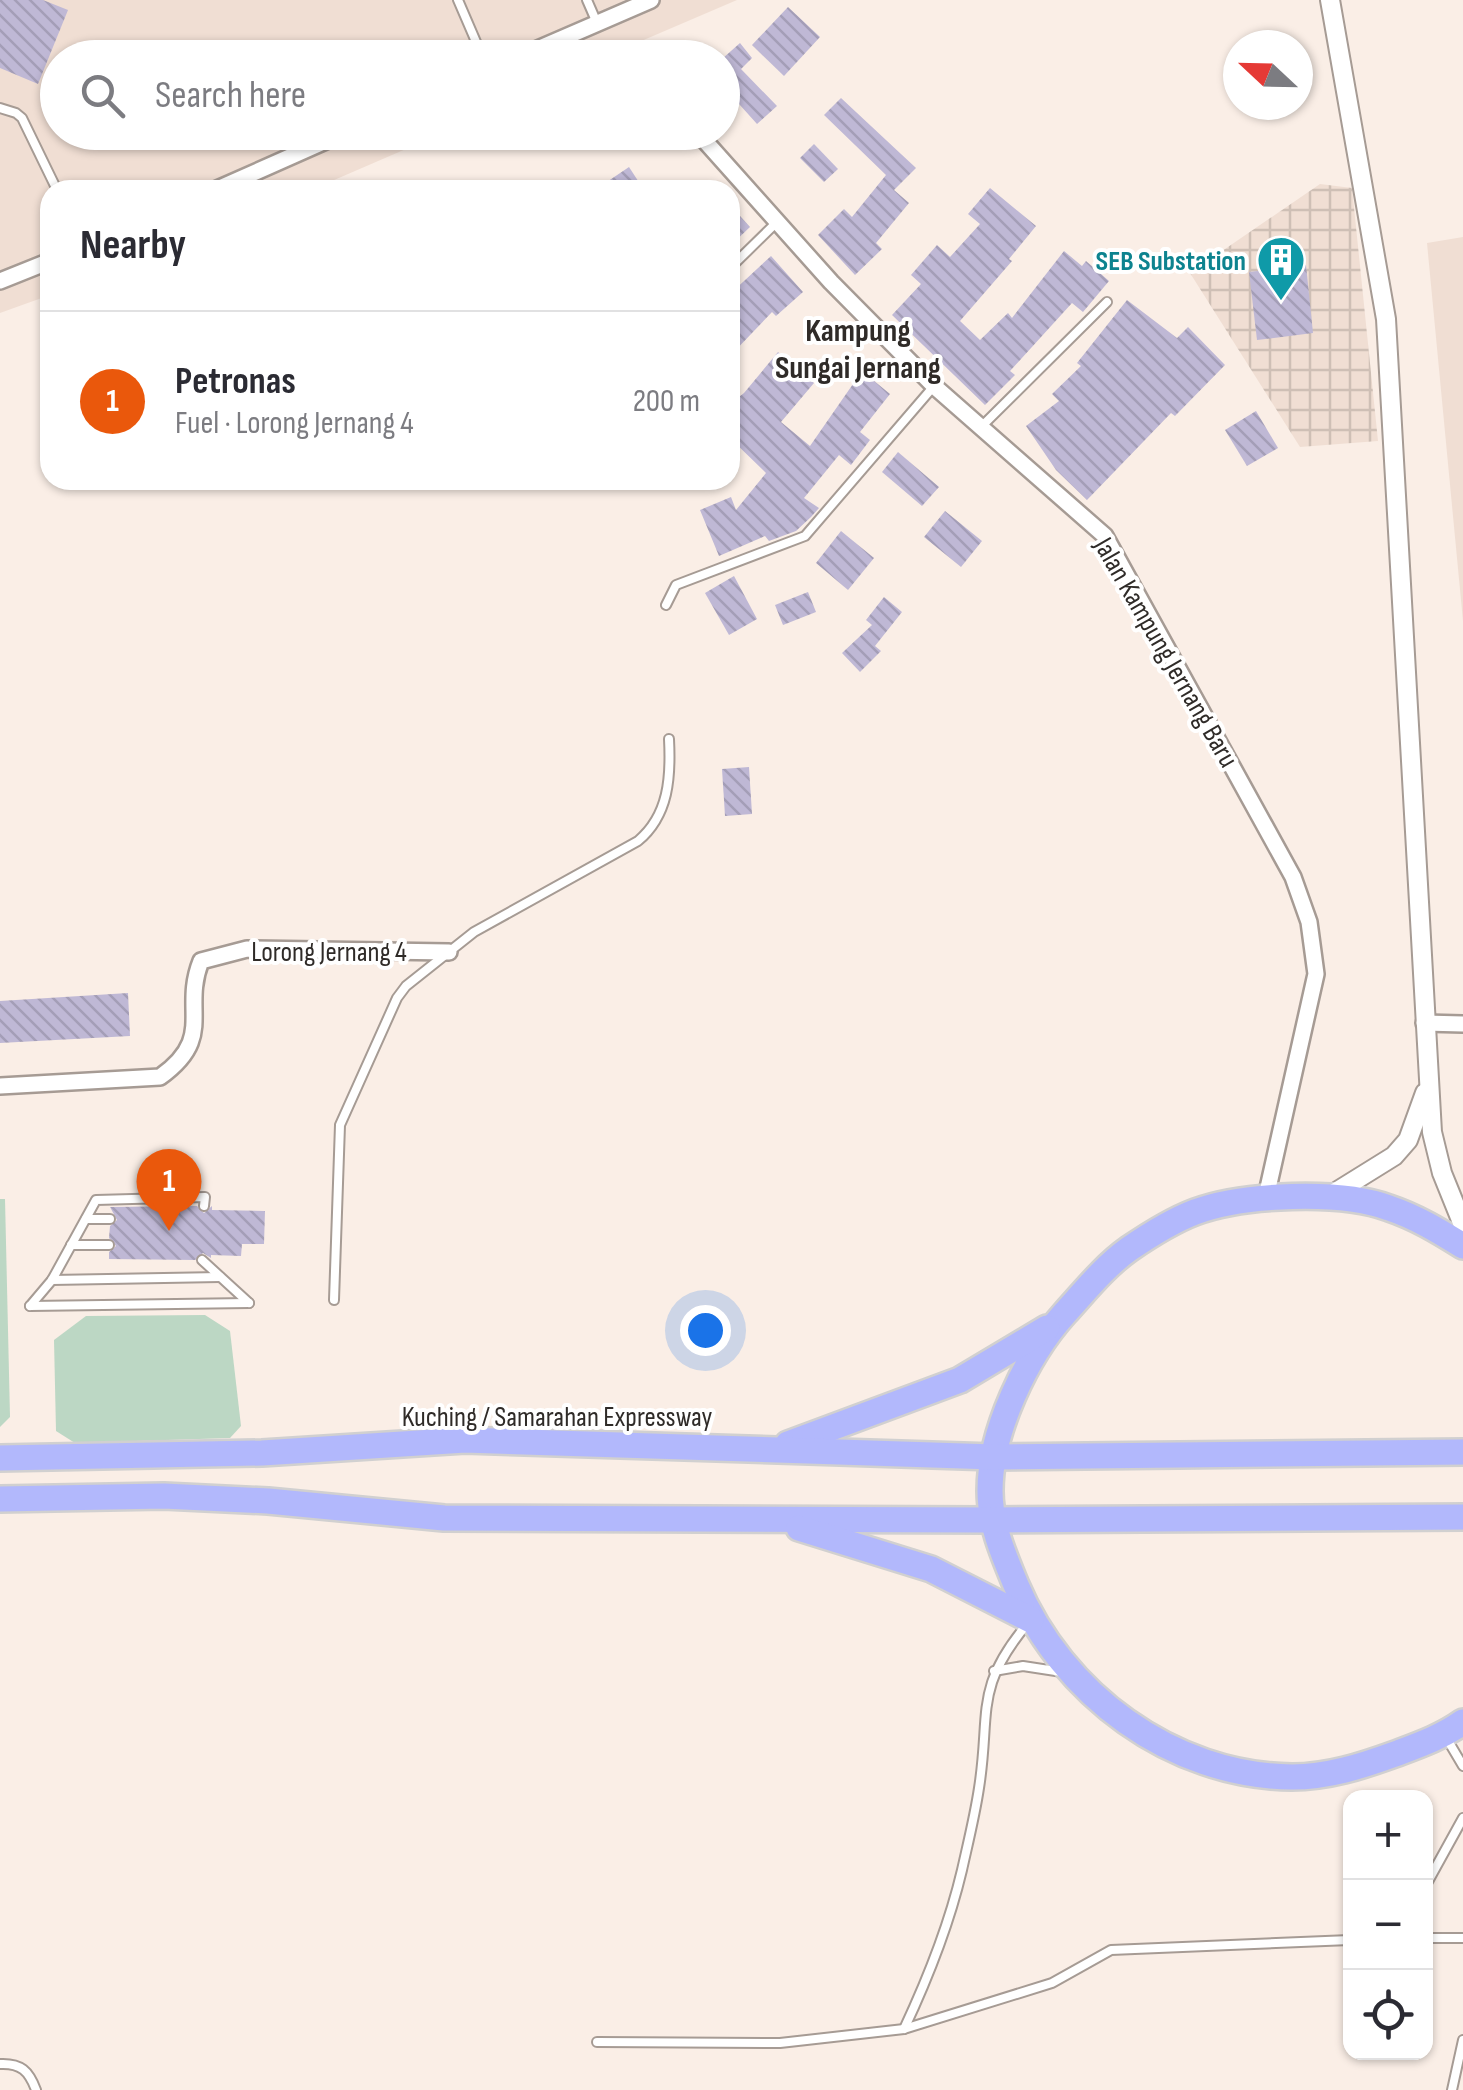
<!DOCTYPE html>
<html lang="en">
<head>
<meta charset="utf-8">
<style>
  :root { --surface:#fff; --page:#f2f2f3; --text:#2b2b33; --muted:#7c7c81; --line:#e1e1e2; --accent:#ea580c }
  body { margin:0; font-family:"Sofia Sans Condensed",sans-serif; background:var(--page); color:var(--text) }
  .controls { position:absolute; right:30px; bottom:30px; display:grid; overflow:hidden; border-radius:20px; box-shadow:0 2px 8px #0004 }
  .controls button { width:90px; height:90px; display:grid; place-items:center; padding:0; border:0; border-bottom:2px solid var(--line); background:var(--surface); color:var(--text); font:50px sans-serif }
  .compass { position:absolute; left:1223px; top:30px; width:90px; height:90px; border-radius:50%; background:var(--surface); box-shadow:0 2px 8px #0004; rotate:292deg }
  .you { position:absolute; left:705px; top:1330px; width:35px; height:35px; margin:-25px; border:8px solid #fff; border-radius:50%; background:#1a73e8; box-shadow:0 0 0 15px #1a73e833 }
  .badge { display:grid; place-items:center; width:65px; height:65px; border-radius:50%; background:var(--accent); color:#fff; font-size:32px; font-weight:700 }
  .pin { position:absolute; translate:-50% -82px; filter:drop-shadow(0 2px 5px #0008) }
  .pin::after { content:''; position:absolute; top:52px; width:35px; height:30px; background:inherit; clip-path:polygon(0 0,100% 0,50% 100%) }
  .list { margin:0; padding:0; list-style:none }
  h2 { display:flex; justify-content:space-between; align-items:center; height:130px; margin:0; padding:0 40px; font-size:42px }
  h2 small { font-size:32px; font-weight:400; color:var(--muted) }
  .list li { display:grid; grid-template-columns:65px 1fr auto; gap:30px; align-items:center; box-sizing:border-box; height:180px; padding:0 40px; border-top:2px solid var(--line) }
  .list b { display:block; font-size:38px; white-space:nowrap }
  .list p { margin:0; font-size:32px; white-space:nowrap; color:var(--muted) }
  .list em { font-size:32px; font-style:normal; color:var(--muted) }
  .icon { flex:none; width:55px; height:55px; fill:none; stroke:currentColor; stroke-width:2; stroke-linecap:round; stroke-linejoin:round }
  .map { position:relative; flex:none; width:1463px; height:2090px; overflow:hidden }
  .search { position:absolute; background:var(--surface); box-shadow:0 2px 8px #0004; left:40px; top:40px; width:700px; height:110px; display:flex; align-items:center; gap:25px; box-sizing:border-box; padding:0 35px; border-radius:55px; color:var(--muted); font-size:38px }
  .panel { position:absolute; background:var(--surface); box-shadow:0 2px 8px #0004; left:40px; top:180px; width:700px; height:310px; border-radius:30px }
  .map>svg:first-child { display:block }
</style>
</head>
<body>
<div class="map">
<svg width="1463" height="2090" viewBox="0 0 1463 2090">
  <defs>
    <pattern id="industrial-grid" width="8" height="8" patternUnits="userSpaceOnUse" patternTransform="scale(2.5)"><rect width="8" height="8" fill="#f0ded3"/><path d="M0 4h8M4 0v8" fill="none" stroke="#cebfb5"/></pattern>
    <pattern id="building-back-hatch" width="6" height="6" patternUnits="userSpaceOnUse" patternTransform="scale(2.5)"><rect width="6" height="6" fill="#bfb8d5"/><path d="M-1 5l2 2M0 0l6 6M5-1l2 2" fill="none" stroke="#a49eb7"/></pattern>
  </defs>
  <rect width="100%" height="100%" fill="#faeee6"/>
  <g fill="#f0ded3">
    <path d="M0,0H737L604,57L58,58V132L443,133L311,190H50V295L0,313Z"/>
    <path d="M1463,237V621L1427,243Z"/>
  </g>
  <path fill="url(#industrial-grid)" d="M1320,184L1352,188L1378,441L1300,447L1190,273Z"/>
  <g fill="#bcd7c4">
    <path d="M0,1199H5L10,1417L0,1427Z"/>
    <path d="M205,1315L230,1331L241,1426L230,1438L75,1443L56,1431L54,1340L86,1316Z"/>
  </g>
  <g fill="url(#building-back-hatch)">
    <path d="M0,0H43L68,10L38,84L0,68Z"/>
    <path d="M788,7L820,37L784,76L752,45Z"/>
    <path d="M740,43L752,58L741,69L777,106L757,124L722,85V59Z"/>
    <path d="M841,98L916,168L894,190L909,203L876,243L882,249L855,275L818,235L844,209L852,217L886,175L824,115Z"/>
    <path d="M814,144L838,169L824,182L800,158Z"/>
    <path d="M629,167L644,190H595Z"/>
    <path d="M990,188L1036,226L1009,259L1012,261L960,321L980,340L1008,313L1012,318L1064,251L1082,266L1086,261L1109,281L1083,312L1072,303L1010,371L1015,375L985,405L892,315L921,284L911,275L937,245L950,257L980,224L968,214Z"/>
    <path d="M730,205L750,227L730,246Z"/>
    <path d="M771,256L803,292L776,316L772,312L730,356V294Z"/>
    <path d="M1306,265L1313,333L1257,340L1249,272Z"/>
    <path d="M1127,300L1177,338L1188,327L1225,365L1175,416L1171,413L1087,500L1056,470L1026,426L1059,401L1052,394L1081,366L1077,363Z"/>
    <path d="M778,352L814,383L781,422L810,446L862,371L890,394L860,432L870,440L851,465L839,455L804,498L819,508L811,517L796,531L769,541L765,536L719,556L700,510L731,497L736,510L766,473L730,438V404L744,393Z"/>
    <path d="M1256,411L1278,448L1247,466L1225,430Z"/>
    <path d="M898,452L939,487L922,506L882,472Z"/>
    <path d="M945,511L982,541L961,567L924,537Z"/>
    <path d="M841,531L874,558L848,590L816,563Z"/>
    <path d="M734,576L757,619L729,635L705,593Z"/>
    <path d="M808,592L816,612L783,625L775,605Z"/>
    <path d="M884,597L902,612L875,646L881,651L860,672L842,653L872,625L866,620Z"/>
    <path d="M749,767L752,814L725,816L722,769Z"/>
    <path d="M128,993L130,1036L0,1043V1001Z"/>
    <path d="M197,1206L204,1213L212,1206V1210L265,1211L264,1244H242L241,1256L211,1255V1258L203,1253L195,1260L109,1259V1252L116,1246L109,1238L110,1226L117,1220L110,1207Z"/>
  </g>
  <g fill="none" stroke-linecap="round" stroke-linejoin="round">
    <g stroke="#a69b94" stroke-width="12">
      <g id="service">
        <path d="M458,0L483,58"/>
        <path d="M587,0L597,23"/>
        <path d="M0,108L16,113L22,118L57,190"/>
        <path d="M730,268L777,222"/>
        <path d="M981,427L1107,302"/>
        <path d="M666,605L676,585L805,536L934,386"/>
        <path d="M86,1219H110"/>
        <path d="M71,1245H109"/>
        <path d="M202,1260L249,1303"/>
        <path d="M52,1280L220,1277"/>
        <path d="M334,1300L340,1125L397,998L406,986L474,932L638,841C669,815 671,777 669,739"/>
        <path d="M30,1306L52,1280L96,1200L205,1197L204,1206"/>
        <path d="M30,1306L249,1303"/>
        <path d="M994,1671L1023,1666L1062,1672"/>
        <path d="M1447,1739L1463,1766"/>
        <path d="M1426,1885L1463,1818"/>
        <path d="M1426,1938H1463"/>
        <path d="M904,2029C928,1978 949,1925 962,1870C968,1843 975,1815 979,1788C991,1713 973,1688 1028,1623"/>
        <path d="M597,2042L780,2043L904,2029L1052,1983L1111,1950L1350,1940"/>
        <path d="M0,2064C21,2063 29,2071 36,2090"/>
        <path d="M1452,2090L1463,2040"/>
      </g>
    </g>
    <g stroke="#a69b94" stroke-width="20">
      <g id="minor">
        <path d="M517,58L651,0"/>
        <path d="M697,132L831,282L934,386L1105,536L1293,877L1309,922L1316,974L1266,1197"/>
        <path d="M215,190L346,132"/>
        <path d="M0,281L50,261"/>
        <path d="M1424,1023L1463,1024"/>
        <path d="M0,1086L160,1077C216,1037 181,1011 201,961L247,949L449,952"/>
      </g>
    </g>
    <g stroke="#a69b94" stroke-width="22">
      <g id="tertiary">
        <path d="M1330,0L1386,319L1432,1132L1442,1173L1463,1225"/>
        <path d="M1328,1197L1394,1156L1408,1140L1425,1093"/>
      </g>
    </g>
    <g stroke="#d1d0d0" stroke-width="30">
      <g id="trunk">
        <path d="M1463,1246C1439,1231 1416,1217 1389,1208C1341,1190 1243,1194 1195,1212C1174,1220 1148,1236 1129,1249C1105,1266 1085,1291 1065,1313C1026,1356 990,1432 990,1491C990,1524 1004,1556 1016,1585C1062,1694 1172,1776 1292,1777C1328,1777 1362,1766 1395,1754C1419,1745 1442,1737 1463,1722"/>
        <path d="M788,1444L960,1380L1047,1328"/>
        <path d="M0,1458L262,1453L465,1440L994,1457L1463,1452"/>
        <path d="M0,1499L164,1496L268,1501L444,1518L993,1520L1463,1517"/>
        <path d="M799,1528L931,1569L1031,1620"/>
      </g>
    </g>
    <use href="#service" stroke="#fff" stroke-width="8"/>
    <use href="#minor" stroke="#fff" stroke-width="15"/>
    <use href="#tertiary" stroke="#fff" stroke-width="18"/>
    <use href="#trunk" stroke="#b2b8fc" stroke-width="25"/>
  </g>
  <defs>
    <g id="building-pin" transform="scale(2.5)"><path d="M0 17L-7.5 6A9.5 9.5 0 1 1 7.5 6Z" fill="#0f9aa8" stroke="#fff"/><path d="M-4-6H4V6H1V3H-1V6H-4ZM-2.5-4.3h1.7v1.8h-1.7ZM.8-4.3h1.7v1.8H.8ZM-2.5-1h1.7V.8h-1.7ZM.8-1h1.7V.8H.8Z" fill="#fff"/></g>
  </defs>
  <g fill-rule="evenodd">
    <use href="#building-pin" x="1281" y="260"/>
  </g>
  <g text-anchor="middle" stroke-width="8" stroke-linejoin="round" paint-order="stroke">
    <g font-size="28" font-weight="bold" fill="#0d838f" stroke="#fff" text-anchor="end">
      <text x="1246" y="270">SEB Substation</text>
    </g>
    <g font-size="28" fill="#2f2b28" stroke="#fff">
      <text transform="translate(1167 652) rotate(60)" y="10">Jalan Kampung Jernang Baru</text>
      <text x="329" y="961">Lorong Jernang 4</text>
      <text x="557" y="1426">Kuching / Samarahan Expressway</text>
    </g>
    <g font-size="32" font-weight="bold" fill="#2f2b28" stroke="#fff">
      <text x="858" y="341">Kampung<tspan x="858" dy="37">Sungai Jernang</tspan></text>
    </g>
  </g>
</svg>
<div class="controls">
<button>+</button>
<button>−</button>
<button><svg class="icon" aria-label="locate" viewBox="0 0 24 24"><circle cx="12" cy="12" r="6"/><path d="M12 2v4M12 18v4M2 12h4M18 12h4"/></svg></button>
</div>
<svg class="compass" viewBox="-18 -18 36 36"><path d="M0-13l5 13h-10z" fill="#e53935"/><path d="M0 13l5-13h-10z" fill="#7c7c81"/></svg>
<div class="you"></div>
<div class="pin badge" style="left:169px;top:1231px">1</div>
<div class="search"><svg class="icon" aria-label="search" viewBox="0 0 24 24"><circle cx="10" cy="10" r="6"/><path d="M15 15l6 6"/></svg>Search here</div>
<section class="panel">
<h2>Nearby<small></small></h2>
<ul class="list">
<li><span class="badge">1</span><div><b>Petronas</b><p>Fuel · Lorong Jernang 4</p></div><em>200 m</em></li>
</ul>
</section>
</div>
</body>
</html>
